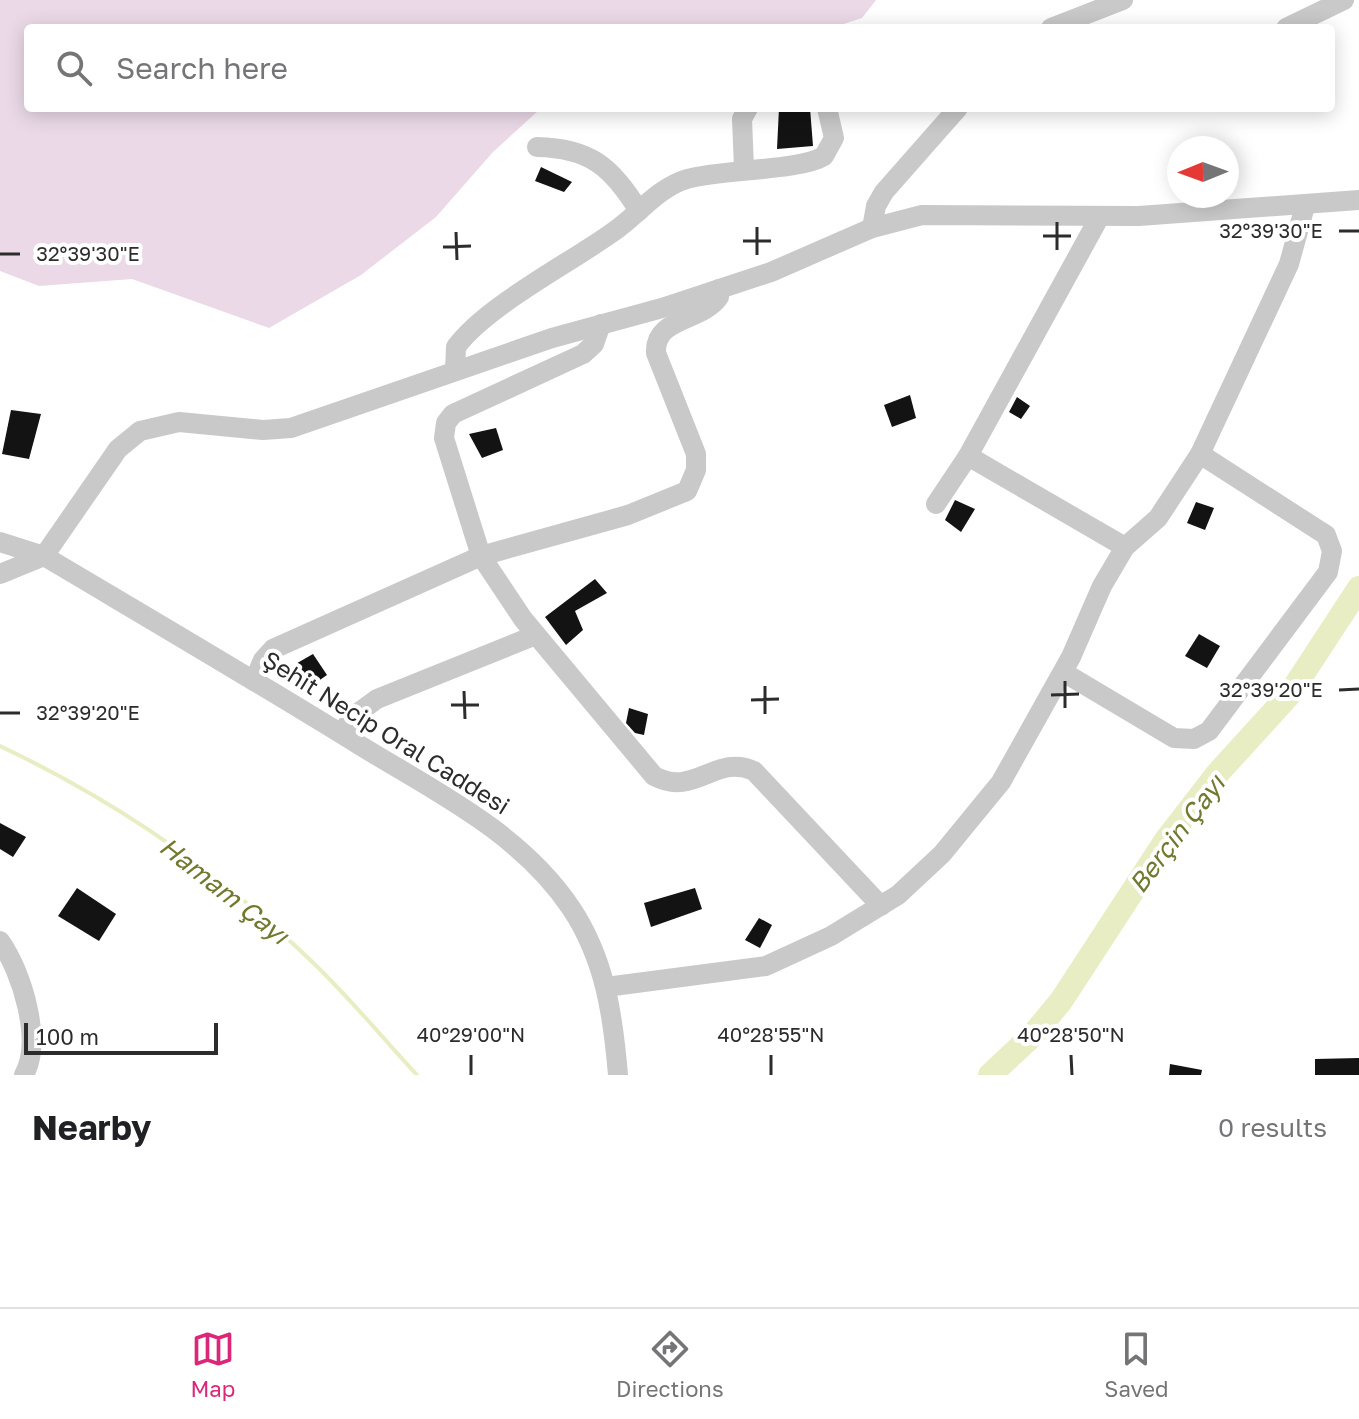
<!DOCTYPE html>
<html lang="en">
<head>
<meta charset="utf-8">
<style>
  :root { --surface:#fff; --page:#f2f2f2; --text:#202124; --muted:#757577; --line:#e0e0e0; --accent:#db2777 }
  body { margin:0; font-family:"Golos Text",sans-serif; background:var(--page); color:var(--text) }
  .compass { position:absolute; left:1167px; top:136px; width:72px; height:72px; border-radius:50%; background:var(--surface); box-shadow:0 4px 20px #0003; rotate:269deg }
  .scale { position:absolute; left:24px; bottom:20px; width:194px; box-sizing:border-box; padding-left:8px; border:4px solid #2c2c2c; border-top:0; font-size:22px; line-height:28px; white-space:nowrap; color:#2c2c2c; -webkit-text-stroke:6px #fff; paint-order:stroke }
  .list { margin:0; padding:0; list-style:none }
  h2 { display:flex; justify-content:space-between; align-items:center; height:104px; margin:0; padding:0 32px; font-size:34px }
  h2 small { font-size:26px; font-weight:400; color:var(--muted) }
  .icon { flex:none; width:44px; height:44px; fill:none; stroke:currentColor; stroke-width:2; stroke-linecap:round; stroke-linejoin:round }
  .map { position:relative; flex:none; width:1359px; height:1075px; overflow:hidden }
  .search { position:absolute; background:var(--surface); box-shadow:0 4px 20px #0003; left:24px; right:24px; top:24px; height:88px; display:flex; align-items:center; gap:20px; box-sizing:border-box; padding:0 28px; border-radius:8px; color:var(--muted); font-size:30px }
  .sheet { height:232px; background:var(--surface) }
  nav { display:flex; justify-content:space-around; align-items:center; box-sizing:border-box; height:112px; border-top:2px solid var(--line); background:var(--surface); font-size:22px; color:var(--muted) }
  nav a { display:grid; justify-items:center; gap:4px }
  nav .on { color:var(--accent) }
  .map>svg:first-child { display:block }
</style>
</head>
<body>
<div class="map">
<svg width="1359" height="1075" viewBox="0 0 1359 1075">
  <rect width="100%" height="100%" fill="#fff"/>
  <path fill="#ebd9e8" d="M0,0H876L862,18L831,28H28V108H549L538,111L493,152L436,217L361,275L269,328L132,279L39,286L0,271Z"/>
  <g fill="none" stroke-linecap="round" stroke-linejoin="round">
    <path stroke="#e9edc3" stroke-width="4" d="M0,746C112,799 215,869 305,955C345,992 380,1035 417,1075"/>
    <path stroke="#e9edc3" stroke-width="24" d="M990,1075L1032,1036L1061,1001L1166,840L1217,774L1289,695L1359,588"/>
  </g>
  <g fill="#131313">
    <path d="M779,108H810L813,146L777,149Z"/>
    <path d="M541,167L572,182L564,192L535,181Z"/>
    <path d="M910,395L916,418L892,427L884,405Z"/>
    <path d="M1017,397L1030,406L1021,419L1009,412Z"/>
    <path d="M11,410L41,414L29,459L2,454Z"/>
    <path d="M496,428L503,450L482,458L469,434Z"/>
    <path d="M955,500L975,509L961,532L945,520Z"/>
    <path d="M1196,502L1214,508L1205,530L1187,523Z"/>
    <path d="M595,579L607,593L575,611L583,630L566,645L545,617Z"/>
    <path d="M1199,634L1220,646L1207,668L1185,656Z"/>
    <path d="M313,654L327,675L307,689L292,666Z"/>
    <path d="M629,708L648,714L644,735L635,733L626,723Z"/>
    <path d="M0,823L26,837L13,857L0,849Z"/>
    <path d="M77,888L116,914L99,941L58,916Z"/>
    <path d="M695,888L702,909L651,927L644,903Z"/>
    <path d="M759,918L772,925L760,948L745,940Z"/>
    <path d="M1359,1058V1075H1315V1059Z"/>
    <path d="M1170,1064L1202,1070L1201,1075H1169Z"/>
  </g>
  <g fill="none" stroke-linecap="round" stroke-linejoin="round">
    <g stroke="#c9c9c9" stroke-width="20">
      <path d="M1051,28L1123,0"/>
      <path d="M1286,28L1344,0"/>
      <path d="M537,147C590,148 612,167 639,211"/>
      <path d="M744,168L742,119L748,108"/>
      <path d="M872,228L876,206L884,192L958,108"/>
      <path d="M601,324L594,344L583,354L453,414L446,423L444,438L481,556L523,619L654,776C695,798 716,753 754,771L881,906"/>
      <path d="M455,371L456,347C486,306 570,263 613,232C638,215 657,188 687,179C722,169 800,171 824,156L834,138L827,108"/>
      <path d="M968,456L1125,547"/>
      <path d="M936,504L968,456L1100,216"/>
      <path d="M0,542L44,556C150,619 256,681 361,746C436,792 521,833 571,908C605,959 613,1015 618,1075"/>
      <path d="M0,574L44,556L118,449L140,431L179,422L263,430L291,428L552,338L662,308L771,272L872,228L922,215L1139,216L1359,200"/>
      <path d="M1063,672L1174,738L1194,739L1209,731L1328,572L1332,551L1326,535L1200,454"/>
      <path d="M254,681L263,660L273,649L481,556L628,515L687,491L696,470V454L656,353C654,317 702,322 719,297V289"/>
      <path d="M341,733L355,715L377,699L536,635"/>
      <path d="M0,941C22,972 43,1041 24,1075"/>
      <path d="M606,987L766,966L831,936L898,895L942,854L1001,782L1071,657L1102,586L1125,547L1158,518L1200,454L1289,264L1305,206"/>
    </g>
  </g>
  <path fill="none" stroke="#2c2c2c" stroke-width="3" d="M1057,222V250M757,227V255M1339,231H1359M456,232L457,260M1043,236H1071M743,241H771M443,247L471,246M0,254H20M1065,681V708M765,686V714M1339,690L1359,689M464,691L465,719M1051,695L1079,694M751,700L779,699M451,705H479M0,713H20M471,1055V1075M771,1055V1075M1071,1055L1072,1075"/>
  <g text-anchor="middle" stroke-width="8" stroke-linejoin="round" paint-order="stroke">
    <g font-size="24" fill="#2c2c2c" stroke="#fff">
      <text transform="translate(386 733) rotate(32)" y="8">Şehit Necip Oral Caddesi</text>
    </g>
    <g font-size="26" font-style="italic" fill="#72792f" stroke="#fff">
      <text transform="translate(1177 834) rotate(-53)" y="9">Berçin Çayı</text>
      <text transform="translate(224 891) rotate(38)" y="9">Hamam Çayı</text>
    </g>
  </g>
  <g font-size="20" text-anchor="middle" fill="#2c2c2c" stroke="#fff" stroke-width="8" stroke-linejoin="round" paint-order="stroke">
    <text x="1271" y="238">32°39'30"E</text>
    <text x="88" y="261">32°39'30"E</text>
    <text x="1271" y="697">32°39'20"E</text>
    <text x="88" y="720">32°39'20"E</text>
    <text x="471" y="1042">40°29'00"N</text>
    <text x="771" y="1042">40°28'55"N</text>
    <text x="1071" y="1042">40°28'50"N</text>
  </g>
</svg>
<svg class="compass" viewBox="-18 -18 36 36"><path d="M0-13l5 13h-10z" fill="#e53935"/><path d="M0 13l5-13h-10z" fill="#757577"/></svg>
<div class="scale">100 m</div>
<div class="search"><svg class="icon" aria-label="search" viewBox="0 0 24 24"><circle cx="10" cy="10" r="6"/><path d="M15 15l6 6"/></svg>Search here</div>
</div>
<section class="sheet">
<h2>Nearby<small>0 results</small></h2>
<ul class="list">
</ul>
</section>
<nav>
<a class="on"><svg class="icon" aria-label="map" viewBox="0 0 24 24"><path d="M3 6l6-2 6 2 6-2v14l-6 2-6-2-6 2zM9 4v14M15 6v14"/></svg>Map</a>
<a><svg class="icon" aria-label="directions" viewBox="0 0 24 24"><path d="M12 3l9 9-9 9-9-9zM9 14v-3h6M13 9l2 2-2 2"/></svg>Directions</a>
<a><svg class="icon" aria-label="saved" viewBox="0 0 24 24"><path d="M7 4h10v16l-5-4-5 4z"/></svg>Saved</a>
</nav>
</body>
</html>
